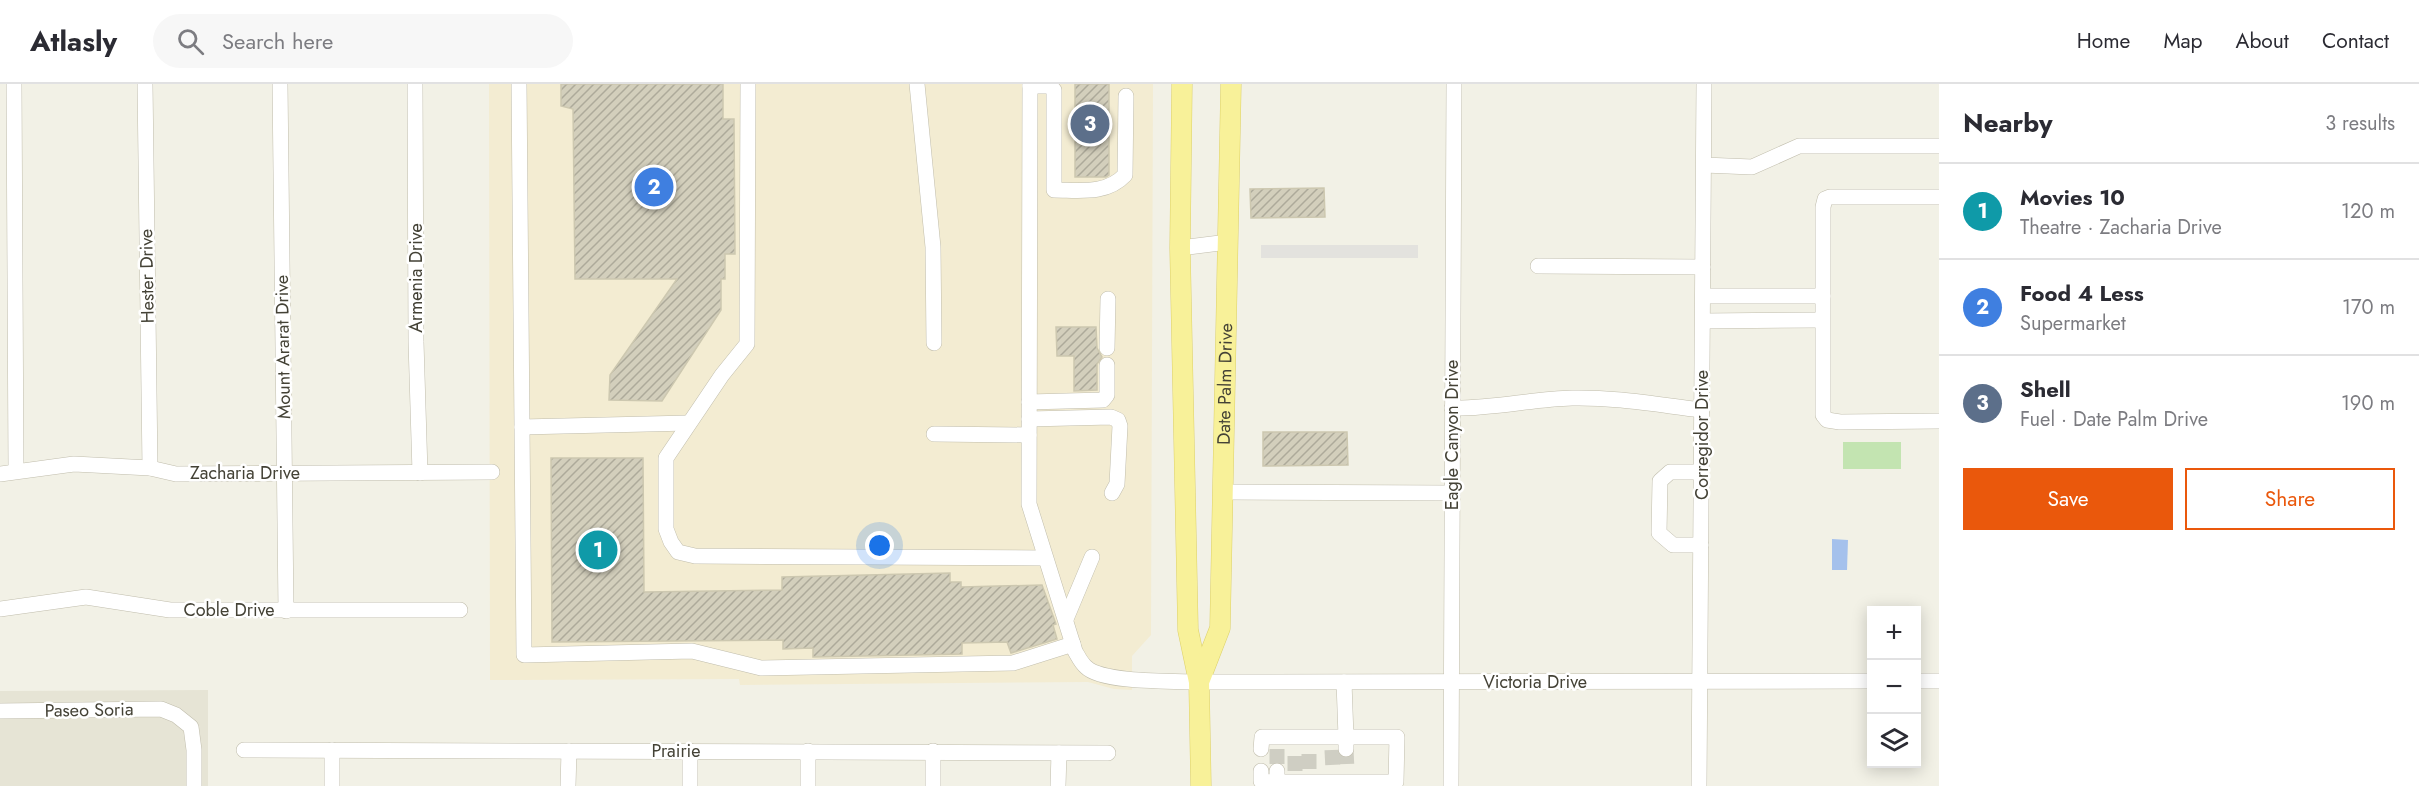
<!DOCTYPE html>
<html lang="en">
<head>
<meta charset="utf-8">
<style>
  :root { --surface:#fff; --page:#f7f7f7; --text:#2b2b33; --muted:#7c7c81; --line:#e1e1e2; --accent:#ea580c }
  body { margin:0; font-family:Jost,sans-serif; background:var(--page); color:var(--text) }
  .controls { position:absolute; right:18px; bottom:18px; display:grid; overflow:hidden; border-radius:0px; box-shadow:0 3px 15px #0003 }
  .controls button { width:54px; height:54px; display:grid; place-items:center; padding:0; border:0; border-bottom:2px solid var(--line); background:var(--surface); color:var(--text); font:30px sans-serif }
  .you { position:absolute; left:880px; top:462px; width:21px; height:21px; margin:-15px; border:4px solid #fff; border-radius:50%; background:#1a73e8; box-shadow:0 0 0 9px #1a73e833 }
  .badge { display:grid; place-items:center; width:39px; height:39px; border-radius:50%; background:var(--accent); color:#fff; font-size:20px; font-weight:700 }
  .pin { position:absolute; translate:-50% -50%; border:3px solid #fff; box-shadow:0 2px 6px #0006 }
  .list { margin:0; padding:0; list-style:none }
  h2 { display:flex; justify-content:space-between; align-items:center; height:78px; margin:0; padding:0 24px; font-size:26px }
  h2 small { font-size:20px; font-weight:400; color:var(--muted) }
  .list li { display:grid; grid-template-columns:39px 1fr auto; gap:18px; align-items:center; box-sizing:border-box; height:96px; padding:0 24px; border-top:2px solid var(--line) }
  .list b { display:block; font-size:22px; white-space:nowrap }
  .list p { margin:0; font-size:20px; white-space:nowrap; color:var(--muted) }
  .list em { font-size:20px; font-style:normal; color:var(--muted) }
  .actions { display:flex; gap:12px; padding:18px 24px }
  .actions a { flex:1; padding:14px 0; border:2px solid var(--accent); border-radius:0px; text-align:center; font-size:21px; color:var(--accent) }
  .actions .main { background:var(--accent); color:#fff }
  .icon { flex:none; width:33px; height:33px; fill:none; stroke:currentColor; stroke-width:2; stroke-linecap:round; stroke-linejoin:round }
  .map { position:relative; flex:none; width:1939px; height:702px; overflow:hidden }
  header { display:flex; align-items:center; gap:36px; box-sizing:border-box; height:84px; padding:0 30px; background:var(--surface); border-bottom:2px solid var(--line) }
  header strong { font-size:28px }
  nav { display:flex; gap:33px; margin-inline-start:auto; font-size:21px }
  .search { width:420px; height:54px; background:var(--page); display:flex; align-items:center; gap:15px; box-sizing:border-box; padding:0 21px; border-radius:33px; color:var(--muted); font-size:22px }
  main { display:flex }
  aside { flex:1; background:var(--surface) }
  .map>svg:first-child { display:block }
</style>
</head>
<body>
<header>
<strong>Atlasly</strong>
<div class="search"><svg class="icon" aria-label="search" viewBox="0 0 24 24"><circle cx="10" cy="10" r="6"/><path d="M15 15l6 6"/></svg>Search here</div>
<nav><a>Home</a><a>Map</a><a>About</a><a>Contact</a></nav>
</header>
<main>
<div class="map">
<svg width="1939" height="702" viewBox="0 0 1939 702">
  <defs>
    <pattern id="building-hatch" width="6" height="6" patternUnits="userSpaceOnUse" patternTransform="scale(1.5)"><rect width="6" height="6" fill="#d3cfbc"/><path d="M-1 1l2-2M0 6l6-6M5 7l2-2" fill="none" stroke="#adaa9a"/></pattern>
  </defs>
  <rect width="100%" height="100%" fill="#f2f1e6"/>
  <path fill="#e6e4d5" d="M208,606V702H0V607Z"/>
  <path fill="#f3ecd2" d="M489,0H1153L1151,551L1132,572V606L1114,605L1088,598L740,601L739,595L490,596Z"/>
  <rect fill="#c3e4b1" x="1843" y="358" width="58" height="27"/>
  <rect fill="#e3e2de" x="1261" y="161" width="157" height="13"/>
  <path fill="#a5c1ec" d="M1832,455L1848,456L1847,486H1832Z"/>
  <g fill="url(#building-hatch)" stroke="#cdc8b0" stroke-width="1.5">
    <path d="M561,0H723V35H734L735,170H725V195H721V226L662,317L609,316L610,291L677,195H575L573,25L561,22Z"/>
    <path d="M1075,0H1109V91L1106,93H1075Z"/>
    <path d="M1324,104L1325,133L1251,134L1250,105Z"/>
    <path d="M1056,243H1096L1097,264L1102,273L1097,280V306L1074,307V272H1057Z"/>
    <path d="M1263,348H1347L1348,381L1263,382Z"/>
    <path d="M551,374H643L644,508L782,506V493L950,489V498H961V503L1042,501L1056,540L1053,541L1057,555L1011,569L1007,558L962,559V570L813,573V564L783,565V556L552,558Z"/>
  </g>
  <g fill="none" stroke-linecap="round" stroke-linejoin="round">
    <g stroke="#cfcec3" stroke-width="15" stroke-dasharray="15 8" stroke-linecap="butt">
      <path d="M1277,665V687"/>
      <path d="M1346,665L1347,686"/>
      <path d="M1332,666L1333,686"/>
      <path d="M1309,685V666"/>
      <path d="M1295,687V665"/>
    </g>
    <g stroke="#c0bdac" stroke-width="16">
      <g id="minor">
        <path d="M14,0L16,387"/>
        <path d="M145,0L150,384"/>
        <path d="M280,0L286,527"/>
        <path d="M415,0L416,258L420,389"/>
        <path d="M519,0L524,571L692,567L761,584L1013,579L1073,560"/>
        <path d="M748,0L747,260L722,291L666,374V445L671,458L678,468L695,472L1044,474"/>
        <path d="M917,0L933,163L934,259"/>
        <path d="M1030,0L1029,420L1075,567C1078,572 1081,579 1086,583C1102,599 1174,597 1199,598L1872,597"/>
        <path d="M1030,2H1050L1054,6V106C1079,106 1106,111 1125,91L1126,12"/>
        <path d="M1704,81L1752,83L1799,62H1939"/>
        <path d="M1939,113H1830L1825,115L1823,123V331L1827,336L1840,338L1939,337"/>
        <path d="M1180,164L1228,158"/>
        <path d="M1538,182L1703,183"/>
        <path d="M1703,212H1823"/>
        <path d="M1703,237L1822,236"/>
        <path d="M1107,264L1108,215"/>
        <path d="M1029,318L1103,316L1107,311V281"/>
        <path d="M1452,324C1492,325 1532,315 1572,314C1615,313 1659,321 1702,326"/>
        <path d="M1029,335L1111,333L1118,336L1120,342L1117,400L1112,409"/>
        <path d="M522,343L689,339"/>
        <path d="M934,350L1029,351"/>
        <path d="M1701,388H1670L1660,397L1659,449L1673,461H1701"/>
        <path d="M0,390L74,380L150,384L176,390L492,388"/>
        <path d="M1223,408L1452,409"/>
        <path d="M0,525L86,513L170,526H460"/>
        <path d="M1066,535L1092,473"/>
        <path d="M1916,597H1939"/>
        <path d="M0,627L161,625L176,631L191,643L194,666V702"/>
        <path d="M1261,665L1262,653H1346V665"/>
        <path d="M244,666L1108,669"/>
        <path d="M808,667V702"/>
        <path d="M1261,687V697L1277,698V687"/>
        <path d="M332,702V666"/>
        <path d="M568,702L569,667"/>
        <path d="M690,702V667"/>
        <path d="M933,702V667"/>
        <path d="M1058,702L1059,669"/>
        <path d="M1277,702V698H1396L1397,653H1346L1344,598"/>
        <path d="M1451,702L1454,0"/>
        <path d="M1699,702L1704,0"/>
      </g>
    </g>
    <g stroke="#ddd169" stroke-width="21">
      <g id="major">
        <path d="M1182,0L1180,164L1188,546L1199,598L1201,702"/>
        <path id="s1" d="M1199,598L1220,544L1231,0"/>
      </g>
    </g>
    <use href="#minor" stroke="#fff" stroke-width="15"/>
    <use href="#major" stroke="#f8f199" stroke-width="20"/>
  </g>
  <g text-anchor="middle" stroke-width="5" stroke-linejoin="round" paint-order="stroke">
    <g font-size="18" fill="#444236" stroke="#fff">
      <text transform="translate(147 192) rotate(-91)" y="6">Hester Drive</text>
      <text transform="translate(416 194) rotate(-90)" y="6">Armenia Drive</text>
      <text transform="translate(283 263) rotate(-91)" y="6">Mount Ararat Drive</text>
      <text dy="6" stroke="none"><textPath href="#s1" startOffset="302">Date Palm Drive</textPath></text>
      <text transform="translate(1452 351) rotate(-90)" y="6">Eagle Canyon Drive</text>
      <text transform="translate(1702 351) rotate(-90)" y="6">Corregidor Drive</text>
      <text x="245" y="395">Zacharia Drive</text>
      <text x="229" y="532">Coble Drive</text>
      <text x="1535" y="604">Victoria Drive</text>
      <text transform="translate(89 626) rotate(-1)" y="6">Paseo Soria</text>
      <text x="676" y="673">Prairie</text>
    </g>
  </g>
</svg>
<div class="controls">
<button>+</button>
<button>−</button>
<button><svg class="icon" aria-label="layers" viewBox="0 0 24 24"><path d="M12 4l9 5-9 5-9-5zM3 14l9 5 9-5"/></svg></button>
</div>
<div class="you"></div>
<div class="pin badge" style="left:598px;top:466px;background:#0f9aa8">1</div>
<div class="pin badge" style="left:654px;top:103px;background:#3f7fe0">2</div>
<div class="pin badge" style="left:1090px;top:40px;background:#5c6f8a">3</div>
</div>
<aside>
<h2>Nearby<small>3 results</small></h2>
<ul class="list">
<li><span class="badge" style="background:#0f9aa8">1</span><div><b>Movies 10</b><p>Theatre · Zacharia Drive</p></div><em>120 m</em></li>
<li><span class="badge" style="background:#3f7fe0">2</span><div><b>Food 4 Less</b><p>Supermarket</p></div><em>170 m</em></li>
<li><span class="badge" style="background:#5c6f8a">3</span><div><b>Shell</b><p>Fuel · Date Palm Drive</p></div><em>190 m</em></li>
</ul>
<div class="actions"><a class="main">Save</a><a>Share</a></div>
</aside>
</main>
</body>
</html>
